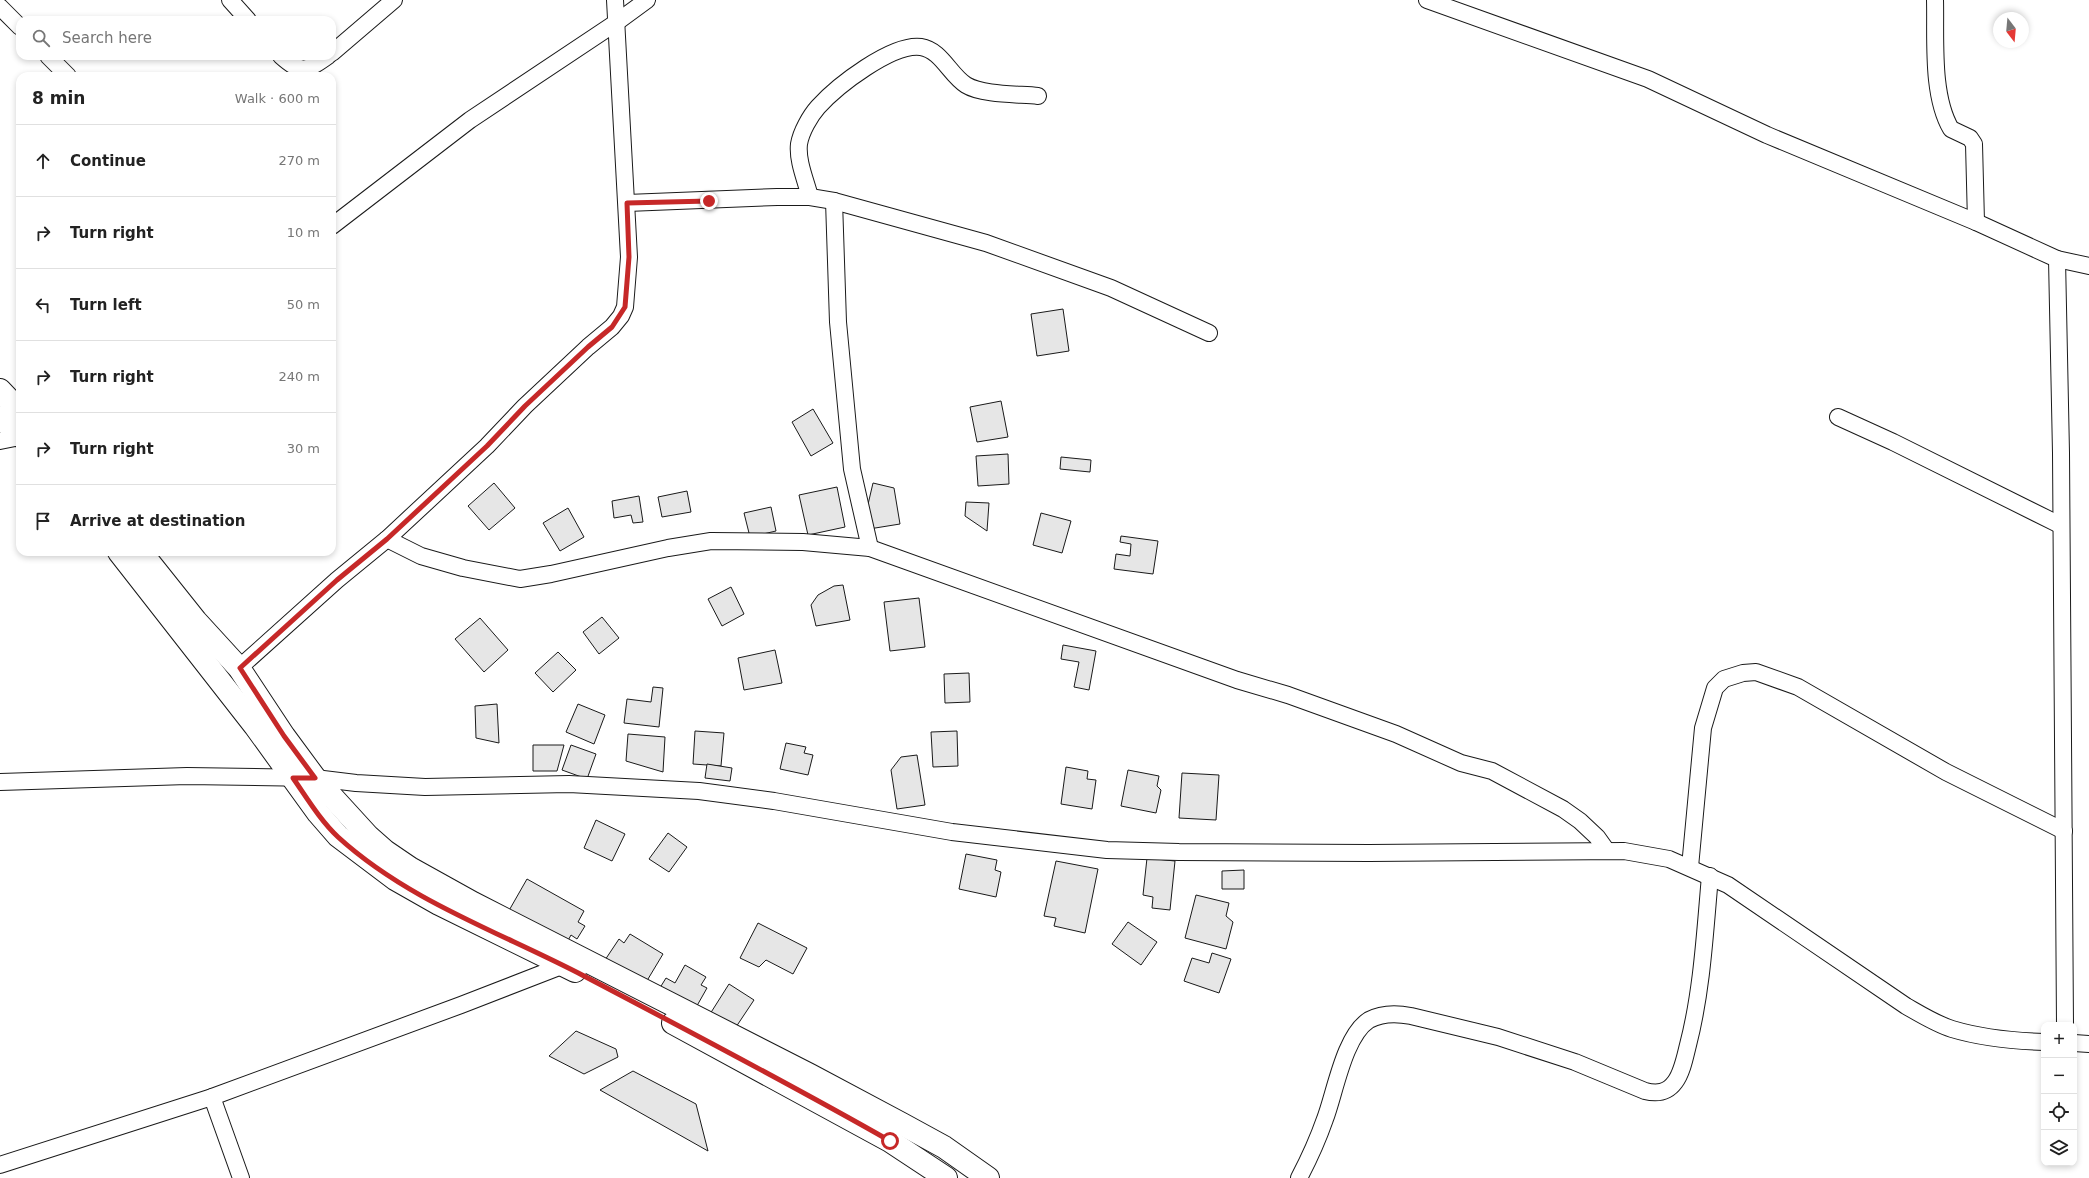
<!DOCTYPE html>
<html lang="en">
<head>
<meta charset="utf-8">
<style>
  :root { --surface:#fff; --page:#f2f2f2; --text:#222; --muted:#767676; --line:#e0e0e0 }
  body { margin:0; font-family:"DejaVu Sans",sans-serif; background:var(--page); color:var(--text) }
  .controls { position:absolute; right:12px; bottom:12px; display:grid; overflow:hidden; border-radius:8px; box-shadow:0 2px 6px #0003 }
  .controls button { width:36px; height:36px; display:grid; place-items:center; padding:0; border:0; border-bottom:1px solid var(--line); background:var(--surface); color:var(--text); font:20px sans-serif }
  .compass { position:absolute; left:1993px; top:12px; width:36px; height:36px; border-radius:50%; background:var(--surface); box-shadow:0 2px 6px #0003; rotate:164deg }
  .stop { position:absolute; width:12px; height:12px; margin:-9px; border:3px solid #c62828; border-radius:50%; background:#fff }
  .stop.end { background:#c62828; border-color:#fff; box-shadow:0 1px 4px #0008 }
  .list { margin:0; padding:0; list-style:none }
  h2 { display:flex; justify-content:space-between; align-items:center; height:52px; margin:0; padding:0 16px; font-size:17px }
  h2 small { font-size:13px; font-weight:400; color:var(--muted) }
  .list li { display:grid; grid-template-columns:26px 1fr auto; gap:12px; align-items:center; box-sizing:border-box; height:72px; padding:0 16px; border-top:1px solid var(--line) }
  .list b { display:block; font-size:15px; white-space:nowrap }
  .list em { font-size:13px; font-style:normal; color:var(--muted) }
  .icon { flex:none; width:22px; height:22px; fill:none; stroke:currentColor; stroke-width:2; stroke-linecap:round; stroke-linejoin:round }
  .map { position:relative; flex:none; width:2089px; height:1178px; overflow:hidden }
  .search { position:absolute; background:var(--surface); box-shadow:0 2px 6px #0003; left:16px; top:16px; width:320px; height:44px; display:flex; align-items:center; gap:10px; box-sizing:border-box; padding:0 14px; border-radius:12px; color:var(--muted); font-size:15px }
  .panel { position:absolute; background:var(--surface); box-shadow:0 2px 6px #0003; left:16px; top:72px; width:320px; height:484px; border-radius:12px }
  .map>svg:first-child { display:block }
</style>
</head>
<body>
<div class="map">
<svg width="2089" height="1178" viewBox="0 0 2089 1178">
  <rect width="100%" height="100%" fill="#fff"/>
  <g fill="#e6e6e6" stroke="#1a1a1a">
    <path d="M1063,309L1069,351L1037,356L1031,314Z"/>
    <path d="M1001,401L1008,437L977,442L970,407Z"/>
    <path d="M813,409L833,443L811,456L792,422Z"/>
    <path d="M1008,454L1009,484L978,486L976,456Z"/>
    <path d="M1061,457L1091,460L1090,472L1060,469Z"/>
    <path d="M494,483L515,508L489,530L468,506Z"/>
    <path d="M873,483L894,488L900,524L869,529L866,513Z"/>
    <path d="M837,487L845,527L808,535L799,495Z"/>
    <path d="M687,491L691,512L662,517L658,497Z"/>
    <path d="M639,496L643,522L633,523L631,515L614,518L612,501Z"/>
    <path d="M966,502L989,503L987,531L965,516Z"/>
    <path d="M771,507L776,531L750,537L744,513Z"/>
    <path d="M568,508L584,537L560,551L543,523Z"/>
    <path d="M1041,513L1071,521L1062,553L1033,545Z"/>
    <path d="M1121,536L1158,541L1153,574L1114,569L1116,554L1130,556L1131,544L1120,542Z"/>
    <path d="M843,585L850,620L816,626L811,605L818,595L834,586Z"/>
    <path d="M731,587L744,614L722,626L708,599Z"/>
    <path d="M919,598L925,647L890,651L884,602Z"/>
    <path d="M602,617L619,638L599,654L583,632Z"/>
    <path d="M480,618L508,650L484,672L455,639Z"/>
    <path d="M1063,645L1096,651L1089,690L1074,687L1079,662L1061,659Z"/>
    <path d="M775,650L782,683L744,690L738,658Z"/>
    <path d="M558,652L576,670L553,692L535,673Z"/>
    <path d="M969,673L970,702L945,703L944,674Z"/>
    <path d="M653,687L663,688L659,727L624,723L627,699L651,702Z"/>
    <path d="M497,704L499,743L476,738L475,706Z"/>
    <path d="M578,704L605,715L594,744L566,732Z"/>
    <path d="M695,731L724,733L721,766L693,764Z"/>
    <path d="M957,731L958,766L933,767L931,732Z"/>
    <path d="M628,734L665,737L663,772L626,761Z"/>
    <path d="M786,743L806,747L804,753L813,755L808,775L780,769Z"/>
    <path d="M533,745H564L557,771H533Z"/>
    <path d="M571,745L596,754L587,779L562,770Z"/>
    <path d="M917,755L925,805L897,809L891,770L901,757Z"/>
    <path d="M707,764L732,768L730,781L705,778Z"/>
    <path d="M1066,767L1088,771L1087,779L1096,780L1092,809L1061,804Z"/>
    <path d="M1128,770L1159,776L1157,786L1161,790L1156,813L1121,806Z"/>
    <path d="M1182,773L1219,775L1216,820L1179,818Z"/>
    <path d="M596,820L625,834L612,861L584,848Z"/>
    <path d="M668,833L687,847L669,872L649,859Z"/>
    <path d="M966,854L997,860L995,870L1001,872L996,897L959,889Z"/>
    <path d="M1147,858L1175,861L1170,910L1152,908L1153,897L1143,895Z"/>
    <path d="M1056,861L1098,869L1085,933L1054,926L1056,918L1044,916Z"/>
    <path d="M1244,870V889H1222V871Z"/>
    <path d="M527,879L584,911L578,922L585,926L577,939L571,935L565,946L507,914Z"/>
    <path d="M1196,895L1229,903L1226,916L1233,922L1226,949L1185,938Z"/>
    <path d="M1128,922L1157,942L1141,965L1112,944Z"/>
    <path d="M758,923L807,948L793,974L766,960L759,967L740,958Z"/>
    <path d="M630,934L663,954L645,984L605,960L619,939L624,943Z"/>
    <path d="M1212,953L1231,959L1219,993L1184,981L1192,958L1209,963Z"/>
    <path d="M685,965L706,977L701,985L707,988L694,1011L658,991L666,978L675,983Z"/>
    <path d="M729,984L754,1000L732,1033L710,1014Z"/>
    <path d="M576,1031L616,1049L618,1057L584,1074L549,1056Z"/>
    <path d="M633,1071L696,1104L708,1151L600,1090Z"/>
  </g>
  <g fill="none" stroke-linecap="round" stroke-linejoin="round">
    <g stroke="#1a1a1a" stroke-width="18">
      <g id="minor">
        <path d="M230,0L248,20"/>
        <path d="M1427,0L1648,79L1767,135L1976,222L2057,259L2061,453L2065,1025"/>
        <path d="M1935,0C1936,38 1931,95 1951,129L1970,138L1974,144L1976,222"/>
        <path d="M0,7L20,27"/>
        <path d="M332,53L394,0"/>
        <path d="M48,56L68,76"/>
        <path d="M281,56C301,74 307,71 328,56"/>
        <path d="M810,197C806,181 797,161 799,144C801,132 810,116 818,107C837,86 892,43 921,47C941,50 950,75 966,85C982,95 1019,94 1038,96"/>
        <path d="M834,201L838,322L852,469L870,548"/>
        <path d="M627,203L777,197H810L834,201L986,243L1111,288L1209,333"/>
        <path d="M332,226L470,120L617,22L647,0"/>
        <path d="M2057,259L2089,266"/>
        <path d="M1838,417L1893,442L2060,525"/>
        <path d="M0,441L20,437"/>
        <path d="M387,539L421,556L463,568L520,579L551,574L668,548L711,541L803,542L870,548L1237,680L1288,695L1396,734L1461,763L1492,771L1563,809L1580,821L1597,837L1607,851"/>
        <path d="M239,668L337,580L387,539L487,446L525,406L588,347L612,327L621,316L625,307L629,257L615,0"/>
        <path d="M0,782L187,776L315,778L356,783L425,787L569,784L699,791L774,801L952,832L1107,850L1179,852L1369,853L1624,851L1669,859L1728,885L1906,1006C1920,1014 1936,1024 1952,1029C1982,1038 2013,1041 2044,1042"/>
        <path d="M1690,867L1703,728L1715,688L1724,679L1743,673L1756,672L1798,687L1946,772L2064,831"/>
        <path d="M2074,1043L2089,1044"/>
        <path d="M212,1097L241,1178"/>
        <path d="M0,1165L212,1097L461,1005L564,965"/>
        <path d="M1299,1178C1309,1159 1318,1139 1325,1119C1335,1093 1344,1036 1369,1020C1382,1013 1396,1013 1411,1016L1498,1037L1575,1062L1645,1091C1657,1094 1667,1093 1675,1082C1682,1073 1685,1057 1688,1045C1702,991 1705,932 1710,876"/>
      </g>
    </g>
    <g stroke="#1a1a1a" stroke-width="24">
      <g id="secondary">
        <path d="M0,390L20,411"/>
        <path d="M0,417L20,436"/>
        <path d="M119,552L255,726L318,813L338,836L395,879L439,904L575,971"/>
        <path d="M141,552L196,621L239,668L284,736L315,778L368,836L385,851L410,868L473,903L810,1075L902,1124L944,1147L988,1178"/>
        <path d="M673,1023L890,1141L946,1178"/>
      </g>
    </g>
    <use href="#minor" stroke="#fff" stroke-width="16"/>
    <use href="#secondary" stroke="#fff" stroke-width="22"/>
  </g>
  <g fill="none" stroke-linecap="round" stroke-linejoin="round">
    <path stroke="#c62828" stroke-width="5" d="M709,201L627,203L629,257L625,307L612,327L588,347L525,406L487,446L387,539L337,580L240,668L284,736L315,778H293C307,798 320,820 338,837C408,901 502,933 584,976C687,1030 790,1084 890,1141"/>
  </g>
</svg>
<div class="controls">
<button>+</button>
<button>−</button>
<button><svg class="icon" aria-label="locate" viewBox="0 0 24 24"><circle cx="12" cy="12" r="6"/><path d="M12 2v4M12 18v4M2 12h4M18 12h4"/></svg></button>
<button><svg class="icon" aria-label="layers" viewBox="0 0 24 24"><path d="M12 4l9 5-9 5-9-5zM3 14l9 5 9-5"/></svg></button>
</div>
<svg class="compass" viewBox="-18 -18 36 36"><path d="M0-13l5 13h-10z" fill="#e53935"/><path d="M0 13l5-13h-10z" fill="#767676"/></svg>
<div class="stop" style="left:890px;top:1141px"></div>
<div class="stop end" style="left:709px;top:201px"></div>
<div class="search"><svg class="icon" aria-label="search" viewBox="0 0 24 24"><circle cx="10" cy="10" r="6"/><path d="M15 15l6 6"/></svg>Search here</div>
<section class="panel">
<h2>8 min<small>Walk · 600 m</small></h2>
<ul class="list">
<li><svg class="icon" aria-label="ahead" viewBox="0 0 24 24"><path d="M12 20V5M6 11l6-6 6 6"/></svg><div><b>Continue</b></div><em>270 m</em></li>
<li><svg class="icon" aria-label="right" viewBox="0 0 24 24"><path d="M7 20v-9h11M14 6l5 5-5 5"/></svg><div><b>Turn right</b></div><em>10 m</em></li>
<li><svg class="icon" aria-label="left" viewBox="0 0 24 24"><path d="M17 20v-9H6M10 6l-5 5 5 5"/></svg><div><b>Turn left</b></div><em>50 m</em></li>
<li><svg class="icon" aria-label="right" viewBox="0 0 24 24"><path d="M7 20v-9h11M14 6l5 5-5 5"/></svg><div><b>Turn right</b></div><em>240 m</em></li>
<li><svg class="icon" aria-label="right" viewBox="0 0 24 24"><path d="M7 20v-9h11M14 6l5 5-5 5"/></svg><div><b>Turn right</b></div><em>30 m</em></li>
<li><svg class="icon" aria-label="arrive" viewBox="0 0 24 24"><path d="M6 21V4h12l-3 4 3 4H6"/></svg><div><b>Arrive at destination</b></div></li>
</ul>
</section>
</div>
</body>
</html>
